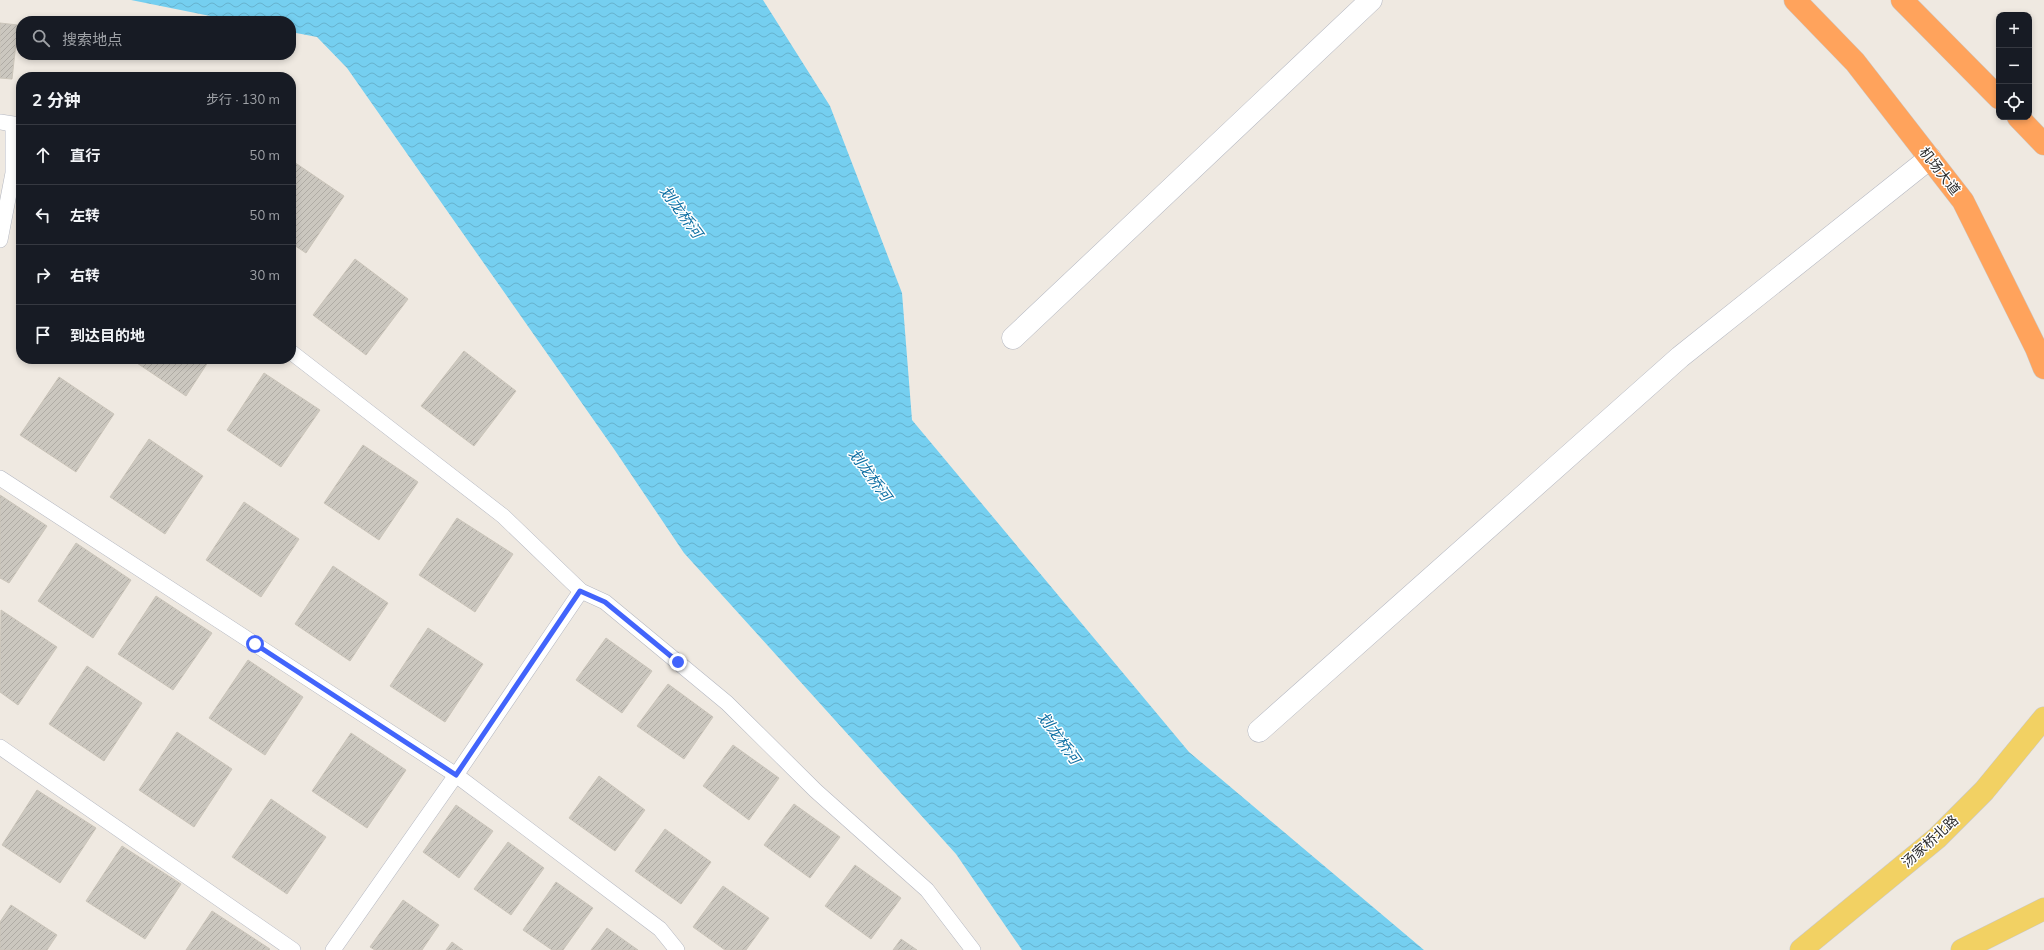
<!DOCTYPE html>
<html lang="zh">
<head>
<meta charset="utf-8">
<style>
  :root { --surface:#171b24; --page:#242831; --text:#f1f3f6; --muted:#9ea1a6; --line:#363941 }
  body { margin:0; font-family:Mulish,"Noto Sans SC",sans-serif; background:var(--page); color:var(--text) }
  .controls { position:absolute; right:12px; top:12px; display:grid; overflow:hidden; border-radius:8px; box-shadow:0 2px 6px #0003 }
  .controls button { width:36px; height:36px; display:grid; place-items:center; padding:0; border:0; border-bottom:1px solid var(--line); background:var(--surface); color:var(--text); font:20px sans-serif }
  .stop { position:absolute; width:12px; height:12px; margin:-9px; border:3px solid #4264fb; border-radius:50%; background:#fff }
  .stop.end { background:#4264fb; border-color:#fff; box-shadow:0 1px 4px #0008 }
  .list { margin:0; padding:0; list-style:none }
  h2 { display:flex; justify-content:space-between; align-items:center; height:52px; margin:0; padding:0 16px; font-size:17px }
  h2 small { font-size:13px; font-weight:400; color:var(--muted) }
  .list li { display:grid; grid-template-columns:26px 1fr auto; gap:12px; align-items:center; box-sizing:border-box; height:60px; padding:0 16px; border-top:1px solid var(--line) }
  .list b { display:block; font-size:15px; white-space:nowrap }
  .list em { font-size:13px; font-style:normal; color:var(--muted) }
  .icon { flex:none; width:22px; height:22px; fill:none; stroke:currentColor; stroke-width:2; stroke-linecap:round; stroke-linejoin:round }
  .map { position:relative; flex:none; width:2044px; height:950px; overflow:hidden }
  .search { position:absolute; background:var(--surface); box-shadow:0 2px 6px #0003; left:16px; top:16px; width:280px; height:44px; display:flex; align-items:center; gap:10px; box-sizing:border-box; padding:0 14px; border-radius:16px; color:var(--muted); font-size:15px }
  .panel { position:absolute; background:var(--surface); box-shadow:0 2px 6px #0003; left:16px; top:72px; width:280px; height:292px; border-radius:16px }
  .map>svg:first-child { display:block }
</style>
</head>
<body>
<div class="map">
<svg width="2044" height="950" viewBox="0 0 2044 950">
  <defs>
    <pattern id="water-waves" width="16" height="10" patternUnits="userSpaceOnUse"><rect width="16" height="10" fill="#75cff0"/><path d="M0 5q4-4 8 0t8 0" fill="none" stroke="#66b2ce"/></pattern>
    <pattern id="building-hatch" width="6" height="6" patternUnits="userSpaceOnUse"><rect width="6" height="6" fill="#cbc7bf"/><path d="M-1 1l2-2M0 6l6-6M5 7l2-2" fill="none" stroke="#afaba4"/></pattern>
  </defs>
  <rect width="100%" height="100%" fill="#efe9e1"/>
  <path fill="url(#water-waves)" d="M131,0H763L830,106L902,293L912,420L1189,752L1424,950H1022L956,854L684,553L614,449L347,68L317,37L291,32V21H235Z"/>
  <g fill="url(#building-hatch)" stroke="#cbc5ba">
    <path d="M0,23L18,25L12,79L0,78Z"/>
    <path d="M291,160L344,196L306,253L291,243Z"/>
    <path d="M355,259L408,299L366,355L313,315Z"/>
    <path d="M464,351L516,391L474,446L421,406Z"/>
    <path d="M131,359H210L186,396Z"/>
    <path d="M264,373L320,410L281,467L227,430Z"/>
    <path d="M59,377L114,414L76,472L20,435Z"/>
    <path d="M149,439L203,476L165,534L110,497Z"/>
    <path d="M363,445L418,482L379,540L324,503Z"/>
    <path d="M0,495L47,526L9,583L0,578Z"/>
    <path d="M244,502L299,539L261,597L206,560Z"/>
    <path d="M457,518L513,554L475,612L419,575Z"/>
    <path d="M76,543L131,580L93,638L38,601Z"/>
    <path d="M333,566L388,603L350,661L295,624Z"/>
    <path d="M156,596L212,633L173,690L118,654Z"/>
    <path d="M1,610L57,647L18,705L0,692Z"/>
    <path d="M428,628L483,664L445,722L390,686Z"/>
    <path d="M606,638L652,671L622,713L576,680Z"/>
    <path d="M248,660L303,697L265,755L209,718Z"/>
    <path d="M87,666L142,703L104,761L49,724Z"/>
    <path d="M668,684L713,717L684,759L637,726Z"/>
    <path d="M177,732L232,769L194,827L139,790Z"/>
    <path d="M351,733L406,770L367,828L312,791Z"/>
    <path d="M733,745L779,778L749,820L703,786Z"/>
    <path d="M599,776L645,810L615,851L569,818Z"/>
    <path d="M37,790L96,828L60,883L2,845Z"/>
    <path d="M271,799L326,837L287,894L232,857Z"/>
    <path d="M794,804L840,837L810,878L764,845Z"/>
    <path d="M456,805L493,831L459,878L423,852Z"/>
    <path d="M665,829L711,862L681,904L635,871Z"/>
    <path d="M508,842L544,868L511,915L474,889Z"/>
    <path d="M122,846L181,884L145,939L86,901Z"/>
    <path d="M855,865L901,898L871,939L825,906Z"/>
    <path d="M556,882L593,908L563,950H552L523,930Z"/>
    <path d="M723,886L769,918L746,950H725L693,927Z"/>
    <path d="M403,900L439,925L422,950H375L370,947Z"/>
    <path d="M11,905L57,935L47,950H0V922Z"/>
    <path d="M212,911L270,949L269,950H186Z"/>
    <path d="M607,928L638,950H591Z"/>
    <path d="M901,939L917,950H893Z"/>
    <path d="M452,942L463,950H446Z"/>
  </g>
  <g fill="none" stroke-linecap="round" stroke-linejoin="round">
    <g stroke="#b4b7c1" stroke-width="16">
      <g id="lane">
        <path d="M0,122L13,124V173L0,240"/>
        <path d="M291,352L503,516L581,591L605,602L727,703L816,791L927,890L973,950"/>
        <path d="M0,478L456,775L660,929L677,950"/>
        <path d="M0,747L293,950"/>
        <path d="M333,950L456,775L581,591"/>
      </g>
    </g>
    <g stroke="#b4b7c1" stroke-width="23">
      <g id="street">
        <path d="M1013,338L1371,0"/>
        <path d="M1259,731L1680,357L1930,158"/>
      </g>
    </g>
    <g stroke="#c9c9c9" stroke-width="23">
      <g id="primary">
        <path d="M1801,950L1937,838L1984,791L2044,718"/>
        <path d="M1962,950L2044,909"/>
      </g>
    </g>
    <g stroke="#c9c9c9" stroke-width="23">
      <g id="highway">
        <path d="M1795,0L1855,62L1963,201L2036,348L2044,368"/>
        <path d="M1902,0L1999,98"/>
        <path d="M2018,117L2044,144"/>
      </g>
    </g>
    <use href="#lane" stroke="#fff" stroke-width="15"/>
    <use href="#street" stroke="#fff" stroke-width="22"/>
    <use href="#primary" stroke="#f2d163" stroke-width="22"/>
    <use href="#highway" stroke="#ffa35c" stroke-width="22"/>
  </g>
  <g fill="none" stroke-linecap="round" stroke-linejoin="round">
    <path stroke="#4264fb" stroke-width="5" d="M255,644L456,775L580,591L605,602L678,662"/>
  </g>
  <g text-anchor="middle" stroke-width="3" stroke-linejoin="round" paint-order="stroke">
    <g font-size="14" fill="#2e2e2e" stroke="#fff">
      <text transform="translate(1940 171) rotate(52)" y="5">机场大道</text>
      <text transform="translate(1930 841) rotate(-42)" y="5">汤家桥北路</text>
    </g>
    <g font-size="15" font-style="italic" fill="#0d6fa3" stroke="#fff">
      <text transform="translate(681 212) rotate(54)" y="5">划龙桥河</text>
      <text transform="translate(870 475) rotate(54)" y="5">划龙桥河</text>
      <text transform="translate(1059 738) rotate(54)" y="5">划龙桥河</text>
    </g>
  </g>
</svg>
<div class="controls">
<button>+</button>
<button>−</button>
<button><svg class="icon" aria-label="locate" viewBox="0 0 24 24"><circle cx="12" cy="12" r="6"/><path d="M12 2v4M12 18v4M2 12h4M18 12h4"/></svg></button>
</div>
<div class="stop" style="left:255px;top:644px"></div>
<div class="stop end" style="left:678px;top:662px"></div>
<div class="search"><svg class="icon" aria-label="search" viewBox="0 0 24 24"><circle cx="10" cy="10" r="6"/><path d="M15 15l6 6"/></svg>搜索地点</div>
<section class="panel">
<h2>2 分钟<small>步行 · 130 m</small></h2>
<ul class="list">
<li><svg class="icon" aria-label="ahead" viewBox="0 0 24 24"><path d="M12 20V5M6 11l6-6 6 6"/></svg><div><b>直行</b></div><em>50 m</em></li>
<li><svg class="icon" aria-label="left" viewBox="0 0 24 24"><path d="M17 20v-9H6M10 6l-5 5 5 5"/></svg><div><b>左转</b></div><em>50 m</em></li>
<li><svg class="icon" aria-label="right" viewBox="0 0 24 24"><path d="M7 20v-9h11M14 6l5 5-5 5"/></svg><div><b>右转</b></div><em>30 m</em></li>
<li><svg class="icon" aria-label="arrive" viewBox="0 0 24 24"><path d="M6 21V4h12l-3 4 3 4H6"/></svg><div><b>到达目的地</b></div></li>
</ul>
</section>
</div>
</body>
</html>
